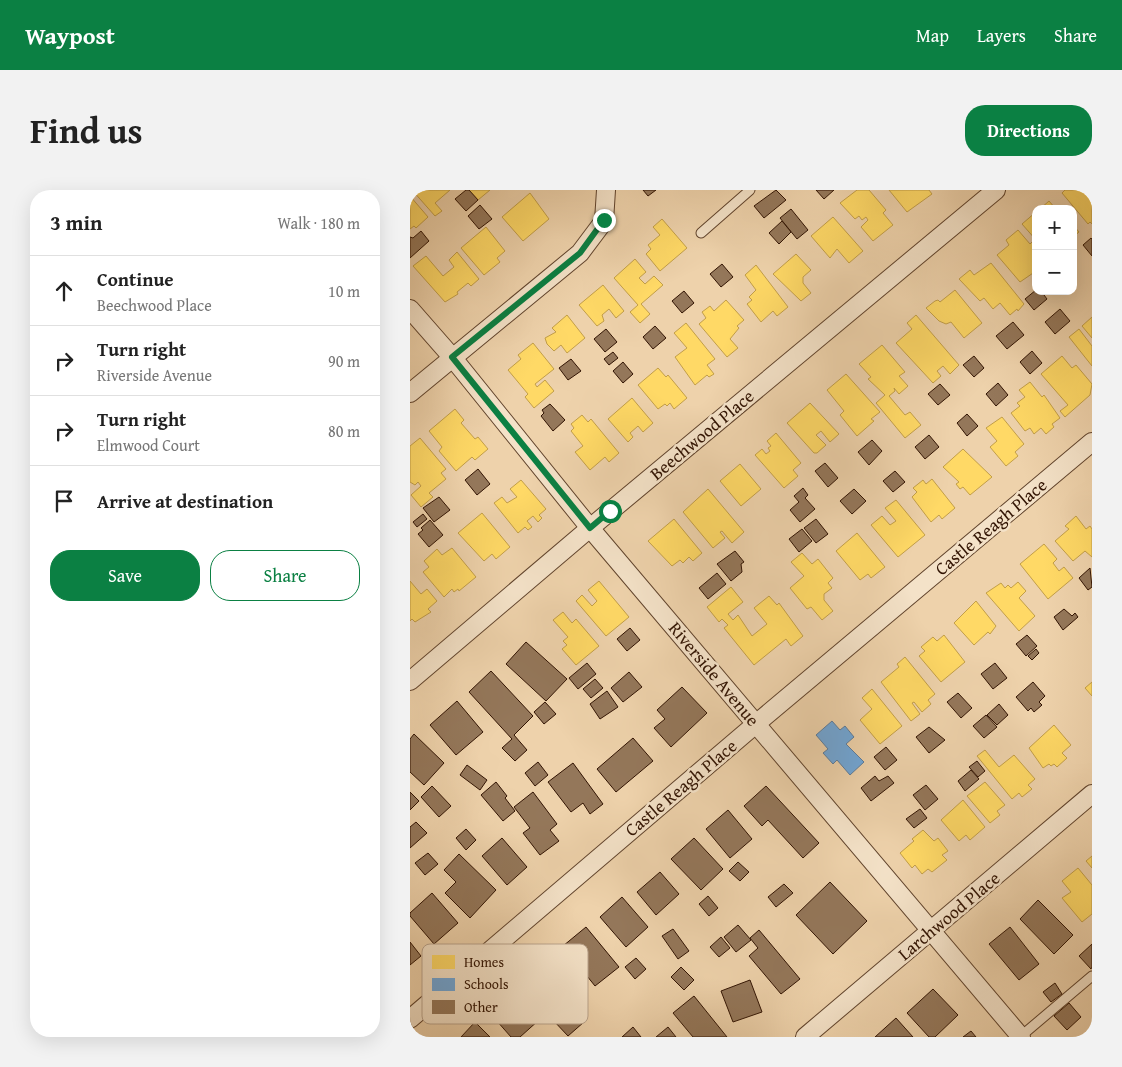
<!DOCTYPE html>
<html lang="en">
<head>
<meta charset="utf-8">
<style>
  :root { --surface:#fff; --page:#f2f2f2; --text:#222; --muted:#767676; --line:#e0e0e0; --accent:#0b8043 }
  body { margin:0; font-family:"Gentium Book Plus",serif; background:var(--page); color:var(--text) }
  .controls { position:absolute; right:15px; top:15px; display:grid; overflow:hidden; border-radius:10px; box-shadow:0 5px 20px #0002 }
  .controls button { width:45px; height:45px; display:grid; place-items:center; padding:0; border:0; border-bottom:1px solid var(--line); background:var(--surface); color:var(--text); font:25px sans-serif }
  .stop { position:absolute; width:15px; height:15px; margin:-11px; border:4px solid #0b8043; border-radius:50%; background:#fff }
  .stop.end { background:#0b8043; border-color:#fff; box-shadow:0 1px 5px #0008 }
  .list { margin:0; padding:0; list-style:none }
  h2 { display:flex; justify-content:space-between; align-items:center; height:65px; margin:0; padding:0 20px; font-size:21px }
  h2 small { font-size:16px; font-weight:400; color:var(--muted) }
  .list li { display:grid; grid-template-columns:32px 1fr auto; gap:15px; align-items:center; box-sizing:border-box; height:70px; padding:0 20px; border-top:1px solid var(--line) }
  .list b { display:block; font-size:19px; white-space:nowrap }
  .list p { margin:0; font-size:16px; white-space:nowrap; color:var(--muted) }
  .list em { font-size:16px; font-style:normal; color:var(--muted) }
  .actions { display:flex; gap:10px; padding:15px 20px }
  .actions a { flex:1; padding:11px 0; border:1px solid var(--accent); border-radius:20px; text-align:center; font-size:18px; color:var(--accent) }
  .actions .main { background:var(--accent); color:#fff }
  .icon { flex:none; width:28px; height:28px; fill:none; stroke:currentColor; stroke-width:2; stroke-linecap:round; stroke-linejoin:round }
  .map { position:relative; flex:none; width:682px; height:847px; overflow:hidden; border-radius:20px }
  header { display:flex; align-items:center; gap:30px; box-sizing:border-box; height:70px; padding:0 25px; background:var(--accent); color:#fff }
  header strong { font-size:24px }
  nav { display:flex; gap:28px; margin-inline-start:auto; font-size:18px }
  .intro { display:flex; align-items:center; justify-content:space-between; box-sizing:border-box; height:120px; padding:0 30px }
  h1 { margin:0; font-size:35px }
  .button { padding:12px 22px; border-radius:20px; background:var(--accent); color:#fff; font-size:18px; font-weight:700 }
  main { display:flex; gap:30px; padding:0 30px }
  aside { flex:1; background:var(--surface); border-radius:20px; box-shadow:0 5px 20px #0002 }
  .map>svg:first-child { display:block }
</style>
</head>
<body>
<header>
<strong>Waypost</strong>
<nav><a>Map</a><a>Layers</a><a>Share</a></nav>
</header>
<div class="intro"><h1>Find us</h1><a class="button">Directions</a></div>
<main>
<aside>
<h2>3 min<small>Walk · 180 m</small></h2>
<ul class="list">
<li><svg class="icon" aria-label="ahead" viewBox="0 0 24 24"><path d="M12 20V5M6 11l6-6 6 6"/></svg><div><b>Continue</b><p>Beechwood Place</p></div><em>10 m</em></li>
<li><svg class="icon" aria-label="right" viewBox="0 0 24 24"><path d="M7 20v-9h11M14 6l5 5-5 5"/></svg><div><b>Turn right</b><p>Riverside Avenue</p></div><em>90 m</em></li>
<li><svg class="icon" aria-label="right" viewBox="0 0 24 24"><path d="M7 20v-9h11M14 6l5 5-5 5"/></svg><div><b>Turn right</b><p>Elmwood Court</p></div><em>80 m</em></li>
<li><svg class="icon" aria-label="arrive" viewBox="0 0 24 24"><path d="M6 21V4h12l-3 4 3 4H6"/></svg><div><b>Arrive at destination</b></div></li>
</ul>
<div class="actions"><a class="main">Save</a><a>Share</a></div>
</aside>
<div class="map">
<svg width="682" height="847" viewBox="0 0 682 847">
  <rect width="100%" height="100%" fill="#eed2ab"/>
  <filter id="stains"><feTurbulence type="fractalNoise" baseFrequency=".004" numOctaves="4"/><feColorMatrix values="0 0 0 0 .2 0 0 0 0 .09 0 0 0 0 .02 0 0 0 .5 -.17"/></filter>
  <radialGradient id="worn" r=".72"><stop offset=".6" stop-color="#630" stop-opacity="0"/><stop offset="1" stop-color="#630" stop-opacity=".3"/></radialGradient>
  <g fill="#ffd966" stroke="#c29e48">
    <path d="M2,0H40L25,13L32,21L25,26Z"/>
    <path d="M59,0H80L68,10Z"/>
    <path d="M447,0H459L476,20L473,23L483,35L463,51L451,37L458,30L456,27L452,30L449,26L445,29L430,13Z"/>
    <path d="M479,0H519L522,4L497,22Z"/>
    <path d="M655,0H682V34L680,32L678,34L652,3Z"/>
    <path d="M120,3L139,29L113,51L92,27Z"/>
    <path d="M0,6L18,27L6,38L4,36L0,39Z"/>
    <path d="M639,11L645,18L647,16L649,19H630Z"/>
    <path d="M626,22V50L612,34Z"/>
    <path d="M423,27L453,61L439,73L427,59L420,68L401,46Z"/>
    <path d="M252,29L277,58L250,81L236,64L241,59L238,55L250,45L243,37Z"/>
    <path d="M663,35L669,42L663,47Z"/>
    <path d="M76,37L95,61L87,68L90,72L74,85L51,58Z"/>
    <path d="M608,40L620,54L622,52L626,57V81L610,92L587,65L599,55L596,50Z"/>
    <path d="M47,62L69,89L61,96L58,93L47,102L48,104L35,112L3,76L16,66L33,86L44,77L39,70Z"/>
    <path d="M386,64L401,80L393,87V93L401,103L391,111L363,84Z"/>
    <path d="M225,69L236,82L229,88L235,94L244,86L253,95L231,114L240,124L230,133L220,122L228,115L204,88Z"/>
    <path d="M581,73L614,114L608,121L607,119L600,125L590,113L583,119L574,108L570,111L549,89L560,80L564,85Z"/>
    <path d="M346,75L378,117L367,126L363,121L351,132L337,114L342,110L339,107L346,100L335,85Z"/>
    <path d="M193,95L214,121L206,128L199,119L192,125L194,131L187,136L169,115Z"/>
    <path d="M545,100L572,133L554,148L541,132L536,134L529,131L516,118L525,111L528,110L530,112Z"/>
    <path d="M316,110L334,130L327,136L329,138L320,149L328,158L317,167L289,134L296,128L292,122L300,116L304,121Z"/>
    <path d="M157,125L175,148L157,163L151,155L144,161L137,154L135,148L146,142L142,138Z"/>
    <path d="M506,125L549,175L540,184L533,176L527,181L531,186L523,193L486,153L502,139L497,133Z"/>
    <path d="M682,127V148L672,136Z"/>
    <path d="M276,133L305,169L297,175L304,184L299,187L297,185L285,195L265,167L277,158L264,143Z"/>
    <path d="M669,139L682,156V176L659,147Z"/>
    <path d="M123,153L144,179L125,194L127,197L135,190L144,201L124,218L115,207L118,204L98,180L111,169L108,165Z"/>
    <path d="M472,155L495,182L489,186L498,196L489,204L484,198L485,201L479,206L495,225L500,222L511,235L495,248L466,213L475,205L458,189L461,187L449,174Z"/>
    <path d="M652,166L662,178L666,175L682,194L680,205L655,227L650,221L658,215L631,184Z"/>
    <path d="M248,178L256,187L258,185L277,208L264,219L260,213L257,216L255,214L248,219L228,195Z"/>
    <path d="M436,184L470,222L461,229L464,231L447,246L430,225L434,221L417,200Z"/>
    <path d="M620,192L632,207L634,205L650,228L642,234L644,237L636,244L631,238L624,244L620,238L615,241L601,223L610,216L607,213L615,207L609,200Z"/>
    <path d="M222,208L243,233L233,242L228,236L220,243L223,247L218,252L198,229Z"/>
    <path d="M400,213L429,244L420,252L411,241L406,245L416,255L407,263H404L377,233Z"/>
    <path d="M45,219L54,230L51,233L65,249L68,247L78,259L65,270L62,267L46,281L29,261L32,257L19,241Z"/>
    <path d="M172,225L178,232L181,229L209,263L199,272L195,267L180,280L165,262L173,256L161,241L164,238L161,234Z"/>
    <path d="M592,227L614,254L605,262L608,266L596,276L580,257L587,251L576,238Z"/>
    <path d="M366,243L391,273L383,280L388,286L374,298L345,265L352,259L356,264L360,261L358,258L361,256L357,251Z"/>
    <path d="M10,248L36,279L31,283L36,289L19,303L23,307L11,317L1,305L11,296L8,292L5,295L0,292V256Z"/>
    <path d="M553,259L582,287L560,305L553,297L550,299L546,294L549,292L533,277Z"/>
    <path d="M330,274L351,299L331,316L310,291Z"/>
    <path d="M522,289L545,318L532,329L529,325L521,332L502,307L507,302L503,298L513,290L516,294Z"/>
    <path d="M111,290L136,319L129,325L132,328L128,332L123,326L117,331L122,337L118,340L115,337L108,343L84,313L92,307L97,313L107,307L100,299Z"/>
    <path d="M298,299L334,342L322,353L312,341L310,342L315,348L303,358L273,322Z"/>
    <path d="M486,310L515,345L488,367L461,335L472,326L480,335L486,331L475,318Z"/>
    <path d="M72,323L100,357L86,369L82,364L74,371L48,343Z"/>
    <path d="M666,326L676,339L680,336L682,339V367L675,361L663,371L645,351L659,339L655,336Z"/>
    <path d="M264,329L292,363L283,371L279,367L273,373L270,370L262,376L238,351Z"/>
    <path d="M447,343L475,377L461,388L458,384L450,390L426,361Z"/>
    <path d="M634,354L647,369L643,373L649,381L654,377L663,388L638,409L610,374Z"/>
    <path d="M42,358L66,387L49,401L48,399L44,402L42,399L34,407L13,382L19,377L14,371L27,359L32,365Z"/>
    <path d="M392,363L402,374L408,369L423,388L418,393L422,398L414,404V410L423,421L412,430L401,417L397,419L380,398L394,386L381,372Z"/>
    <path d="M0,391L11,404L17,399L27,411L18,419L21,422L5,432L2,429L0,431Z"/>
    <path d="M189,391L219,427L196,446L166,411L172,405L182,416L187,411L178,400Z"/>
    <path d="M608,392L616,401L609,408L625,426L609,441L576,403L591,393L595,398L598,395L601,398Z"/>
    <path d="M321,397L333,412L318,424L323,430L328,425L342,446L357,434L344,418L359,406L367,415L369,413L393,446L381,456L376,449L344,475L314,438L318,435L312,429L309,432L297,417Z"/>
    <path d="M566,411L586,436L580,444L578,442L564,455L544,433Z"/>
    <path d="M153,422L162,433L166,429L189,456L166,475L152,459L157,455L153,451L158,447L143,430Z"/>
    <path d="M534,445L555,472L531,492L509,466L515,461L511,457L523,447L527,451Z"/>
    <path d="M495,467L525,504L518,510L521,514L512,522L504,512L502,513L510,524L501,531L471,492L489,477L487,474Z"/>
    <path d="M682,492V506L675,498Z"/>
    <path d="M462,499L492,536L470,554L450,530L462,519L452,508Z"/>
    <path d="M644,535L661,555L652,563L657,568L647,577L644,574L641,576L639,574L633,578L619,558Z"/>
    <path d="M575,560L589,577L604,565L625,589L618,595L622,599L612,607L609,603L602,609L567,566Z"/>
    <path d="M575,592L595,615L587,621L590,625L580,633L557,606Z"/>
    <path d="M553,610L575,637L560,650L556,645L549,651L531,630Z"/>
    <path d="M513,640L524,651L528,648L538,661L532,665L537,670L522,682L518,679L512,684L505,675L502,678L490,663L504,651L502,649Z"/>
    <path d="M682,666V678L676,671Z"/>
    <path d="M668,678L682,695V724L672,732L652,708L661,702L652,691Z"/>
  </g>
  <path fill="#6fa8dc" stroke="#5d7c9b" d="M422,531L430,540L435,536L444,547L436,554L454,572L440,585L427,570L423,574L413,563L418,559L406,545Z"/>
  <g fill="#94775a" stroke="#321403">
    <path d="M56,0H59L68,10L56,21L45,9Z"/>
    <path d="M233,0H246L238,6Z"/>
    <path d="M366,0L376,10L354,28L344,16Z"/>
    <path d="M406,0H424L414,9Z"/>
    <path d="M70,15L82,29L69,39L58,26Z"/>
    <path d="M381,19L398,40L387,49L370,28Z"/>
    <path d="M372,31L381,42L369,54L359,43Z"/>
    <path d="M11,41L19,51L0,68V47L3,48Z"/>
    <path d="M681,48L682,49V66L673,55Z"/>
    <path d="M312,74L323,87L311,97L300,84Z"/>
    <path d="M626,100L631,101L637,109L624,120L615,109Z"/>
    <path d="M274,101L284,113L272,123L262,111Z"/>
    <path d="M650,119L660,131L645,144L635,132Z"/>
    <path d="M603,132L614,145L597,159L586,146Z"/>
    <path d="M245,136L256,148L243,159L233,147Z"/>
    <path d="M196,139L207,152L195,162L184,149Z"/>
    <path d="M622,161L632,173L620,184L610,172Z"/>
    <path d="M203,162L208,168L199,175L194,169Z"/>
    <path d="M564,166L574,178L564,187L553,175Z"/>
    <path d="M161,169L171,181L158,190L149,178Z"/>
    <path d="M213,172L223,184L213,193L203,181Z"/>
    <path d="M588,193L598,205L586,216L576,204Z"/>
    <path d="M530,194L540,205L528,215L518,204Z"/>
    <path d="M140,214L155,230L143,241L131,226L134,223L132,220Z"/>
    <path d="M557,224L568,236L557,246L547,233Z"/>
    <path d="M519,245L529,257L515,269L505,257Z"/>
    <path d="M462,250L472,261L459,275L448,262Z"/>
    <path d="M415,273L428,288L418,297L405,281Z"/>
    <path d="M68,279L80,294L67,305L55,290Z"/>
    <path d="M485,281L495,292L483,302L473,291Z"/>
    <path d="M393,298L398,305L395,308L405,319L390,332L380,320L389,312L384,306Z"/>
    <path d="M444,299L456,311L442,324L430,311Z"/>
    <path d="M29,307L40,320L24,332L13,318Z"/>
    <path d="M13,324L17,329L7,337L3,332Z"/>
    <path d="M406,329L418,344L406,353L394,338Z"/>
    <path d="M20,330L33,345L19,357L8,344L13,340L11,338Z"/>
    <path d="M392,339L402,351L389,362L379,349Z"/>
    <path d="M325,361L334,372L331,374L332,382L321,391L307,374Z"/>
    <path d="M680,378L682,397L678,400L669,388Z"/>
    <path d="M307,383L316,394L298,409L289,398Z"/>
    <path d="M654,419L662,426L665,423L668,427L653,440L644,427Z"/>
    <path d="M220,438L230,450L217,461L207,449Z"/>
    <path d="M617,445L627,456L616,466L606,454Z"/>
    <path d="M116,452L157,489L136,511L96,474Z"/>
    <path d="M626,459L629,463L622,470L618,466Z"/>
    <path d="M177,473L186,484L168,499L159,488Z"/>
    <path d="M585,473L597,488L583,499L571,484Z"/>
    <path d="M81,481L123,526L104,545L117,560L105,571L92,558L102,549L59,502Z"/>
    <path d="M219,482L232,497L213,512L201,498Z"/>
    <path d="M185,489L193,498L181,508L173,499Z"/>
    <path d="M623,492L635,506L629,512L632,515L624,522L621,518L618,521L606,507Z"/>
    <path d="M272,497L297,523L261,557L244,538L255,529L247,520Z"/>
    <path d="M197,501L208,517L190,529L180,514Z"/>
    <path d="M548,503L562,518L551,528L537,512Z"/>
    <path d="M47,511L73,542L46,565L20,535Z"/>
    <path d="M135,512L146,524L134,534L124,522Z"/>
    <path d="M589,514L598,525L587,535L577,525Z"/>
    <path d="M576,525L587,537L574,548L563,536Z"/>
    <path d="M519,537L535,550L519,563L506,547Z"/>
    <path d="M4,544L34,573L14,595L0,582V549Z"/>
    <path d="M223,548L243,571L206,602L187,579Z"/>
    <path d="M476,557L487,570L475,580L464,567Z"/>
    <path d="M567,571L575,581L568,587L559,577Z"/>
    <path d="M128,572L138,585L125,596L115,583Z"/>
    <path d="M163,573L193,614L180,624L173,613L161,622L138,592Z"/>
    <path d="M57,575L77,590L70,600L50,585Z"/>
    <path d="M561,580L569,589L555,601L548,591Z"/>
    <path d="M465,586L469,591L478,586L484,593L461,611L451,598Z"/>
    <path d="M86,592L97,606L95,608L105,621L93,631L71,605Z"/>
    <path d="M516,595L528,609L515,620L503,605Z"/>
    <path d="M22,596L41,616L29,627L11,607Z"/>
    <path d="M356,596L409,653L393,668L358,630L352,636L334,616Z"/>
    <path d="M0,602L9,611L0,620Z"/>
    <path d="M123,602L147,634L140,640L149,651L130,665L113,643L120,638L104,617Z"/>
    <path d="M510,619L517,628L504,638L496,629Z"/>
    <path d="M318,620L342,649L320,668L296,639Z"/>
    <path d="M6,632L17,643L0,658V637Z"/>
    <path d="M56,639L66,650L56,660L46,648Z"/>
    <path d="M92,648L117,677L97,695L72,666Z"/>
    <path d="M284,648L313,679L291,700L261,669Z"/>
    <path d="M18,663L28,674L15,685L5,673Z"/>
    <path d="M49,664L86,700L60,728L35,703L46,692L34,680Z"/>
    <path d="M328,672L339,682L330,691L319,681Z"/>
    <path d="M250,682L269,704L246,725L227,702Z"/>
    <path d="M420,692L457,731L423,764L386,725Z"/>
    <path d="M374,694L383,703L366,717L358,707Z"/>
    <path d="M22,703L48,733L24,754L0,726V723Z"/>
    <path d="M298,706L308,718L299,726L289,714Z"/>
    <path d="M212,707L238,737L216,757L190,727Z"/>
    <path d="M628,710L663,745L644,764L610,729Z"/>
    <path d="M328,735L341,750L326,762L314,747Z"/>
    <path d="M176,737L209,777L185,796L153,756Z"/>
    <path d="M600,737L629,774L609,790L579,754Z"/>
    <path d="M263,739L279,761L268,769L252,746Z"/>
    <path d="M349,740L390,789L371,804L339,766L348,758L340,748Z"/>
    <path d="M311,747L320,758L309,767L300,757Z"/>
    <path d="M0,752L11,766L0,775Z"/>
    <path d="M682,754V777L681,779L669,766Z"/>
    <path d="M226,768L236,779L225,789L215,777Z"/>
    <path d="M138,771L168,803L157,813L174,832L158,846L111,796Z"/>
    <path d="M271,777L284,790L274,800L261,787Z"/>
    <path d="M340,790L352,822L323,832L311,801Z"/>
    <path d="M645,793L652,804L641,812L633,802Z"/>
    <path d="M523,799L548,825L525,847H519L497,823Z"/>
    <path d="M104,801L129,830L110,847H101L79,822Z"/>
    <path d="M284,806L317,847H283L263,823Z"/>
    <path d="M659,813L671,827L657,840L644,826Z"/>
    <path d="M486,828L503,847H465Z"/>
    <path d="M65,832L80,847H51Z"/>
    <path d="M223,837L231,847H212Z"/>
    <path d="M258,837L266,847H246Z"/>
    <path d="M561,841L566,847H553Z"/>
  </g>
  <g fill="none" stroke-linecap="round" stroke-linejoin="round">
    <g stroke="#61442d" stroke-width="11">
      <g id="service">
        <path d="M291,43L340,0"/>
        <path d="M610,847L682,786"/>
      </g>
    </g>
    <g stroke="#61442d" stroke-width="20">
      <g id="minor">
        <path d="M0,119L42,167L180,338L611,847"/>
        <path d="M0,203L170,63L194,31L196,0"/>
        <path d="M0,491L180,338L586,0"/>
        <path d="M0,829L347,533L682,252"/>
        <path d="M395,847L682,604"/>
      </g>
    </g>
    <use href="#service" stroke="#f4e2c8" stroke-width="9"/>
    <use href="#minor" stroke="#f4e2c8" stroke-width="18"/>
  </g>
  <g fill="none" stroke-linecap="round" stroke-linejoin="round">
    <path stroke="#0b8043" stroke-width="6" d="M194,30L170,63L42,167L180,338L200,321"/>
  </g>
  <g text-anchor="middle" stroke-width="5" stroke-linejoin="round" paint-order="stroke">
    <g font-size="18" fill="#321403" stroke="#f4e2c8">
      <text transform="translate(292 245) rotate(-40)" y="6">Beechwood Place</text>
      <text transform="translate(581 337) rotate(-40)" y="6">Castle Reagh Place</text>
      <text transform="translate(304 484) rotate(50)" y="6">Riverside Avenue</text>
      <text transform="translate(271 598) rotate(-40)" y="6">Castle Reagh Place</text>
      <text transform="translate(539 726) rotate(-40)" y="6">Larchwood Place</text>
    </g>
  </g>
  <rect x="12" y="754" width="166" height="80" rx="8" fill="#f4e2c8" stroke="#baa48d" stroke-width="1"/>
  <rect x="22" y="765" width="23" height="14" fill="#ffd966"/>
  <rect x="22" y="788" width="23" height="13" fill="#6fa8dc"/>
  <rect x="22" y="810" width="23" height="14" fill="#94775a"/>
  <g font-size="14" fill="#321403">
    <text x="54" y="777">Homes</text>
    <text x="54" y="799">Schools</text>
    <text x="54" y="822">Other</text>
  </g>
  <rect width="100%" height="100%" filter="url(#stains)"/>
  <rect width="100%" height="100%" fill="url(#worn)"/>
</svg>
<div class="controls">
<button>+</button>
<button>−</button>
</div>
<div class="stop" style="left:200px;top:321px"></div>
<div class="stop end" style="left:194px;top:30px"></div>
</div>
</main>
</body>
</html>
